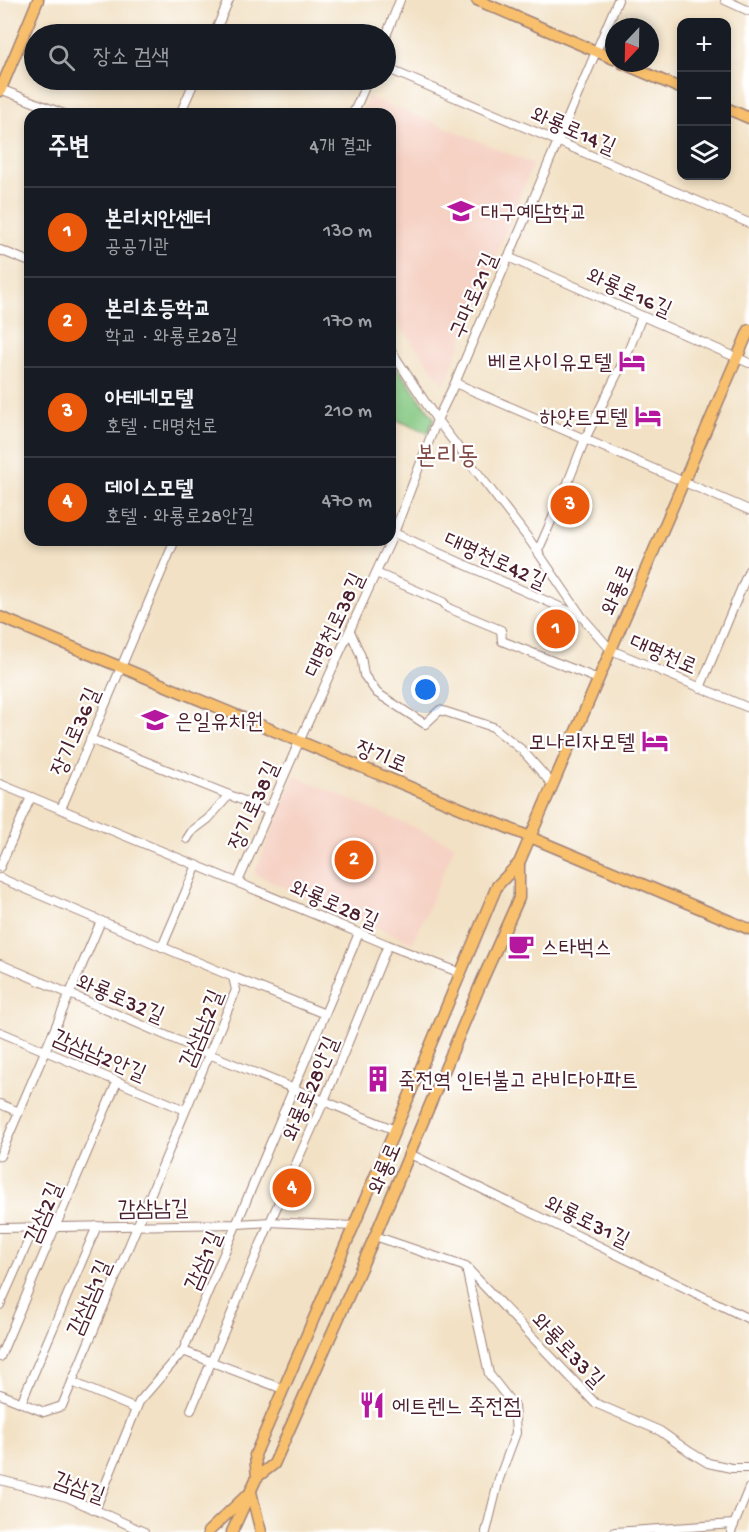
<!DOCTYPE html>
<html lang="ko">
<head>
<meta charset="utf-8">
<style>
  :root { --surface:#171b24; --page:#20242c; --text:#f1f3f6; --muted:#9ea1a6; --line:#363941; --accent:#ea580c }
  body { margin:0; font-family:"Gochi Hand","Poor Story",sans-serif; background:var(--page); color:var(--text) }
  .controls { position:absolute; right:18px; top:18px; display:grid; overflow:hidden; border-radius:12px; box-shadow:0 3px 9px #0003 }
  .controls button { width:54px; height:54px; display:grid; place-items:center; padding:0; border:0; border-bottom:2px solid var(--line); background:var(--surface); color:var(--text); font:30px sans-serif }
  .compass { position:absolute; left:605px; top:18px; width:54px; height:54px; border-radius:50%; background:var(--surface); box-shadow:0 3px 9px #0003; rotate:202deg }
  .you { position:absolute; left:426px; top:690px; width:21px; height:21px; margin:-15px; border:4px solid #fff; border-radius:50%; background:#1a73e8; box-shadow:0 0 0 9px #1a73e833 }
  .badge { display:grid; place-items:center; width:39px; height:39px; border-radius:50%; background:var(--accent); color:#fff; font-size:20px; font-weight:700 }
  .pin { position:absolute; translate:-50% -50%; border:3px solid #fff; box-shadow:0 2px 6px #0006 }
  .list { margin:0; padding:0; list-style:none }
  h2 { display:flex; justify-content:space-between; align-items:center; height:78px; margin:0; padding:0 24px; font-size:26px }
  h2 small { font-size:20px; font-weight:400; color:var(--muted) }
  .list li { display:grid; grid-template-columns:39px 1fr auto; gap:18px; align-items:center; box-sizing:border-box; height:90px; padding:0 24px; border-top:2px solid var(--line) }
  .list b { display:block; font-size:22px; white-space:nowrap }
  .list p { margin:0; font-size:20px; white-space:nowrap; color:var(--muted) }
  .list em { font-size:20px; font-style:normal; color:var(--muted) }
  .icon { flex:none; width:33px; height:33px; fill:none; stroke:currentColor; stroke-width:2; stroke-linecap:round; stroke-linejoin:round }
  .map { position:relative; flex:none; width:749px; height:1532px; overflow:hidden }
  .search { position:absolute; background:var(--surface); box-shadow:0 3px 9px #0003; left:24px; top:24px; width:372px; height:66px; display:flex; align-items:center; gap:15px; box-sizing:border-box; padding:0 21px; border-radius:33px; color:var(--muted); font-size:22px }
  .panel { position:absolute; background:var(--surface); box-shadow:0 3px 9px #0003; left:24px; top:108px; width:372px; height:438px; border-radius:18px }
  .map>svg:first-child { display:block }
</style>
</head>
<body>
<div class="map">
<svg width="749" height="1532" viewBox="0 0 749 1532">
  <rect width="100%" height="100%" fill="#fff"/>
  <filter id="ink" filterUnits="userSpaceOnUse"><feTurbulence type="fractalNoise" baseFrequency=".0167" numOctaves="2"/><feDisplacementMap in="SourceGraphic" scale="12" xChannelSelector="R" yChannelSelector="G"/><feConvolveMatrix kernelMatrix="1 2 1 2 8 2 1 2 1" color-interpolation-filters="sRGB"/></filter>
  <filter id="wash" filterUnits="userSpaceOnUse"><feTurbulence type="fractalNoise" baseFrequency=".008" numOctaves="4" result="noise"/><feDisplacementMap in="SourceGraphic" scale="24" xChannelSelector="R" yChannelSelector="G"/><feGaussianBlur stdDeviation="1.35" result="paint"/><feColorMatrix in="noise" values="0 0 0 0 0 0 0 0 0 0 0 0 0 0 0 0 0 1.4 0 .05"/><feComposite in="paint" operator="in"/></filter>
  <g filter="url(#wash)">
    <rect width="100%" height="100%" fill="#f2e1c4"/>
    <g fill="#f6d2c5">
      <path d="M368,97L443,126L533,164L444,385L390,313V114H361Z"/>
      <path d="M295,776L455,845L413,943L254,874Z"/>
    </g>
    <path fill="#83c780" stroke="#667356" stroke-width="1.5" d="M390,358L434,418L428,433L390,417Z"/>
  </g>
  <g filter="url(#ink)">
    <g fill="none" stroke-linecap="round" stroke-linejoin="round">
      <g stroke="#9e8078" stroke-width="10">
        <g id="minor">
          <path d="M725,0L749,11"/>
          <path d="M214,34L229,0"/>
          <path d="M386,36L400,0"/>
          <path d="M386,68L749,223"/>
          <path d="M0,89L64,114"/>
          <path d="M180,114L195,80"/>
          <path d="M353,114L368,80"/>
          <path d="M0,250L30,262"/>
          <path d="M508,257L749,363"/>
          <path d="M390,349L437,420L531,542L582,617L611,650L749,708"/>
          <path d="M455,383L749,510"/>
          <path d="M394,533L580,616"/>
          <path d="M538,551L567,485L585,439L628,352L642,316"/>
          <path d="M376,573L443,602L448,608L501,630L502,641L598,679"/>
          <path d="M350,631L361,656L364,675L377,693L425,724L440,710L493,727L522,750L552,784"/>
          <path d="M700,688L749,570"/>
          <path d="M90,739L269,811"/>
          <path d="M0,784L388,945L461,973"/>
          <path d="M61,809L175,540"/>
          <path d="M187,839L192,831L208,819L229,795"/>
          <path d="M0,867L31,797"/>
          <path d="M0,878L233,977L236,990L62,1406L44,1412L0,1394"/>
          <path d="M238,882L299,742L394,533L437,420L455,383L618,0"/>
          <path d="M162,947L197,865"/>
          <path d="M0,964L209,1054L395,1130"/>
          <path d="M233,977L325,1014"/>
          <path d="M0,1032L185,1110"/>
          <path d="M0,1104L19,1112"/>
          <path d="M410,1154L749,1319"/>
          <path d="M0,1156L101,921"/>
          <path d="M0,1228L237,1224L270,1222L353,1226"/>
          <path d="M375,1236L466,1267L595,1403L660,1431L690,1452L708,1463L731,1468H749"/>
          <path d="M466,1268L489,1374L514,1406L516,1433L499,1479L486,1532"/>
          <path d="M0,1305L34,1228"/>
          <path d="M183,1351L283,1389"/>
          <path d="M0,1357L117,1082"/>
          <path d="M72,1382L136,1409"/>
          <path d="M21,1403L97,1226"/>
          <path d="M191,1410L270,1222L324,1101L388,945"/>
          <path d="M0,1480L67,1497L144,1532"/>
          <path d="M95,1510L139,1402L183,1351L359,933"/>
          <path d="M615,1532L734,1524"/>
          <path d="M731,1532L749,1488"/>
        </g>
      </g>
      <g stroke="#9e8078" stroke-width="13">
        <g id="major">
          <path d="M477,0L614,59"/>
          <path d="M622,63L682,89"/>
          <path d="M0,91L38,0"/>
          <path d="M726,108L749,118"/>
          <path d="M0,617L530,837L749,929"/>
          <path d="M257,1477L274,1464L375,1236L481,983L519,898V863"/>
          <path d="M251,1492L261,1532"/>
          <path d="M208,1532L246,1496"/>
          <path d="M232,1532L257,1477L255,1455L395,1130L497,886L519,863L749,330"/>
        </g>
      </g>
      <use href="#minor" stroke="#fff" stroke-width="8"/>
      <use href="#major" stroke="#f8bf6c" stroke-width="10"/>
    </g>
  </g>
  <defs>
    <g id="school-bare" transform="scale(2.07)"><path d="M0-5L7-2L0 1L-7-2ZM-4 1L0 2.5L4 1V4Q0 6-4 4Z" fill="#b5179e" stroke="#fff" stroke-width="2.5" paint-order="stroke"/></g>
    <g id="hotel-bare" transform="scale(2.07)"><path d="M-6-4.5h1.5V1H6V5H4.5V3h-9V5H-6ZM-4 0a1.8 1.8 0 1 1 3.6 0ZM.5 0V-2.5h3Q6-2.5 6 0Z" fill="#b5179e" stroke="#fff" stroke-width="2.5" paint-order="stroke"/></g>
    <g id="cafe-bare" transform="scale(2.07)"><path d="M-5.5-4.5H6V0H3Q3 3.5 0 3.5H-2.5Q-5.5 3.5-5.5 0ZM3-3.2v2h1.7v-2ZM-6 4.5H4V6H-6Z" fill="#b5179e" stroke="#fff" stroke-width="2.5" paint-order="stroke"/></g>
    <g id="building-bare" transform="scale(2.07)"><path d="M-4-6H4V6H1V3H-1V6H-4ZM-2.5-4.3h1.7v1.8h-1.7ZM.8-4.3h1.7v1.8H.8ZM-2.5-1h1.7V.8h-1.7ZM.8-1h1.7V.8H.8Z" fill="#b5179e" stroke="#fff" stroke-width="2.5" paint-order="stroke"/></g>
    <g id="restaurant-bare" transform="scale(2.07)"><path d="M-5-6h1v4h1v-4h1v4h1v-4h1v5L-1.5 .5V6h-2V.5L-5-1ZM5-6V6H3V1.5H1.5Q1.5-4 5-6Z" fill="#b5179e" stroke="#fff" stroke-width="2.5" paint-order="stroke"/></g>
  </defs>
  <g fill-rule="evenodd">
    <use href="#school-bare" x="461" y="211"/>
    <use href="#hotel-bare" x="632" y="361"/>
    <use href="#hotel-bare" x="648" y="416"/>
    <use href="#school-bare" x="155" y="720"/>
    <use href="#hotel-bare" x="655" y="741"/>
    <use href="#cafe-bare" x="521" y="946"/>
    <use href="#building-bare" x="378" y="1079"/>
    <use href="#restaurant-bare" x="372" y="1405"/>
  </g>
  <g text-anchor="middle" stroke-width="4.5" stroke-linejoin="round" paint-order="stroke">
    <g font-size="22" fill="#4a1f2b" stroke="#fff">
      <text transform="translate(574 129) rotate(23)" y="8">와룡로14길</text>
      <text transform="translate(630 291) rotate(24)" y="8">와룡로16길</text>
      <text transform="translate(472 295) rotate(-67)" y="8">구마로21길</text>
      <text transform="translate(496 559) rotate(24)" y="8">대명천로42길</text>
      <text transform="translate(616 589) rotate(-67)" y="8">와룡로</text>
      <text transform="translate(333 624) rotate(-65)" y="8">대명천로38길</text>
      <text transform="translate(664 653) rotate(23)" y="8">대명천로</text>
      <text transform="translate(74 731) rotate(-67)" y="8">장기로36길</text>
      <text transform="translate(382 755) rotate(22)" y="8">장기로</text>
      <text transform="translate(252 805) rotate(-66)" y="8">장기로38길</text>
      <text transform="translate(335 903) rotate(23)" y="8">와룡로28길</text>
      <text transform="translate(121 997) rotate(23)" y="8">와룡로32길</text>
      <text transform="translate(200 1028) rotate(-68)" y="8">감삼남2길</text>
      <text transform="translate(100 1054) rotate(23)" y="8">감삼남2안길</text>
      <text transform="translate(309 1088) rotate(-67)" y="8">와룡로28안길</text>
      <text transform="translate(383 1168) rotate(-67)" y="8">와룡로</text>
      <text transform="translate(153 1207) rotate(-1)" y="8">감삼남길</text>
      <text transform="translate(42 1212) rotate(-67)" y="8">감삼2길</text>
      <text transform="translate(588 1220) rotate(26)" y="8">와룡로31길</text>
      <text transform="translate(202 1260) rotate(-67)" y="8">감삼1길</text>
      <text transform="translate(88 1297) rotate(-67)" y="8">감삼남1길</text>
      <text transform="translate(569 1349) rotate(46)" y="8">와룡로33길</text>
      <text transform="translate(80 1486) rotate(20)" y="8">감삼길</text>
    </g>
    <g font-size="22" fill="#4a1f2b" stroke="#fff" text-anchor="start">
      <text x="481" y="219">대구예담학교</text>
      <text x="612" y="369" text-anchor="end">베르사이유모텔</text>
      <text x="628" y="424" text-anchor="end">하얏트모텔</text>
      <text x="175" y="728">은일유치원</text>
      <text x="635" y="749" text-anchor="end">모나리자모텔</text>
      <text x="541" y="954">스타벅스</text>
      <text x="398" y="1087">죽전역 인터불고 라비다아파트</text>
      <text x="392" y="1413">에트렌느 죽전점</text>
    </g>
    <g font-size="26" fill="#824b46" stroke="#fff">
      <text x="447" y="463">본리동</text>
    </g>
  </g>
</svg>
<div class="controls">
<button>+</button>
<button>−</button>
<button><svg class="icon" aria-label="layers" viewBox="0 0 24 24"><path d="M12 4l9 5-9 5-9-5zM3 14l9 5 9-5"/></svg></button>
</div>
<svg class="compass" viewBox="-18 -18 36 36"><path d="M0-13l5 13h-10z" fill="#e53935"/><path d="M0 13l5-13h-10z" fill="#9ea1a6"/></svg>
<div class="you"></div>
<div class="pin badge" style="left:556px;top:629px">1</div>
<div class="pin badge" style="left:354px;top:860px">2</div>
<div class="pin badge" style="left:570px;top:505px">3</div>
<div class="pin badge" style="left:292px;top:1188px">4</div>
<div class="search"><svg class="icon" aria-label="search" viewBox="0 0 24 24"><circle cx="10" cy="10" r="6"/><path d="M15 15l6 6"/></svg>장소 검색</div>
<section class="panel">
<h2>주변<small>4개 결과</small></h2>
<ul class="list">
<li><span class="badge">1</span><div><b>본리치안센터</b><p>공공기관</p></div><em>130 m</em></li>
<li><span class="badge">2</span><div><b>본리초등학교</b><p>학교 · 와룡로28길</p></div><em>170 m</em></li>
<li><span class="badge">3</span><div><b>아테네모텔</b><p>호텔 · 대명천로</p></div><em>210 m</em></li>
<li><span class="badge">4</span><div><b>데이스모텔</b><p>호텔 · 와룡로28안길</p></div><em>470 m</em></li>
</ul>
</section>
</div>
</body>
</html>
